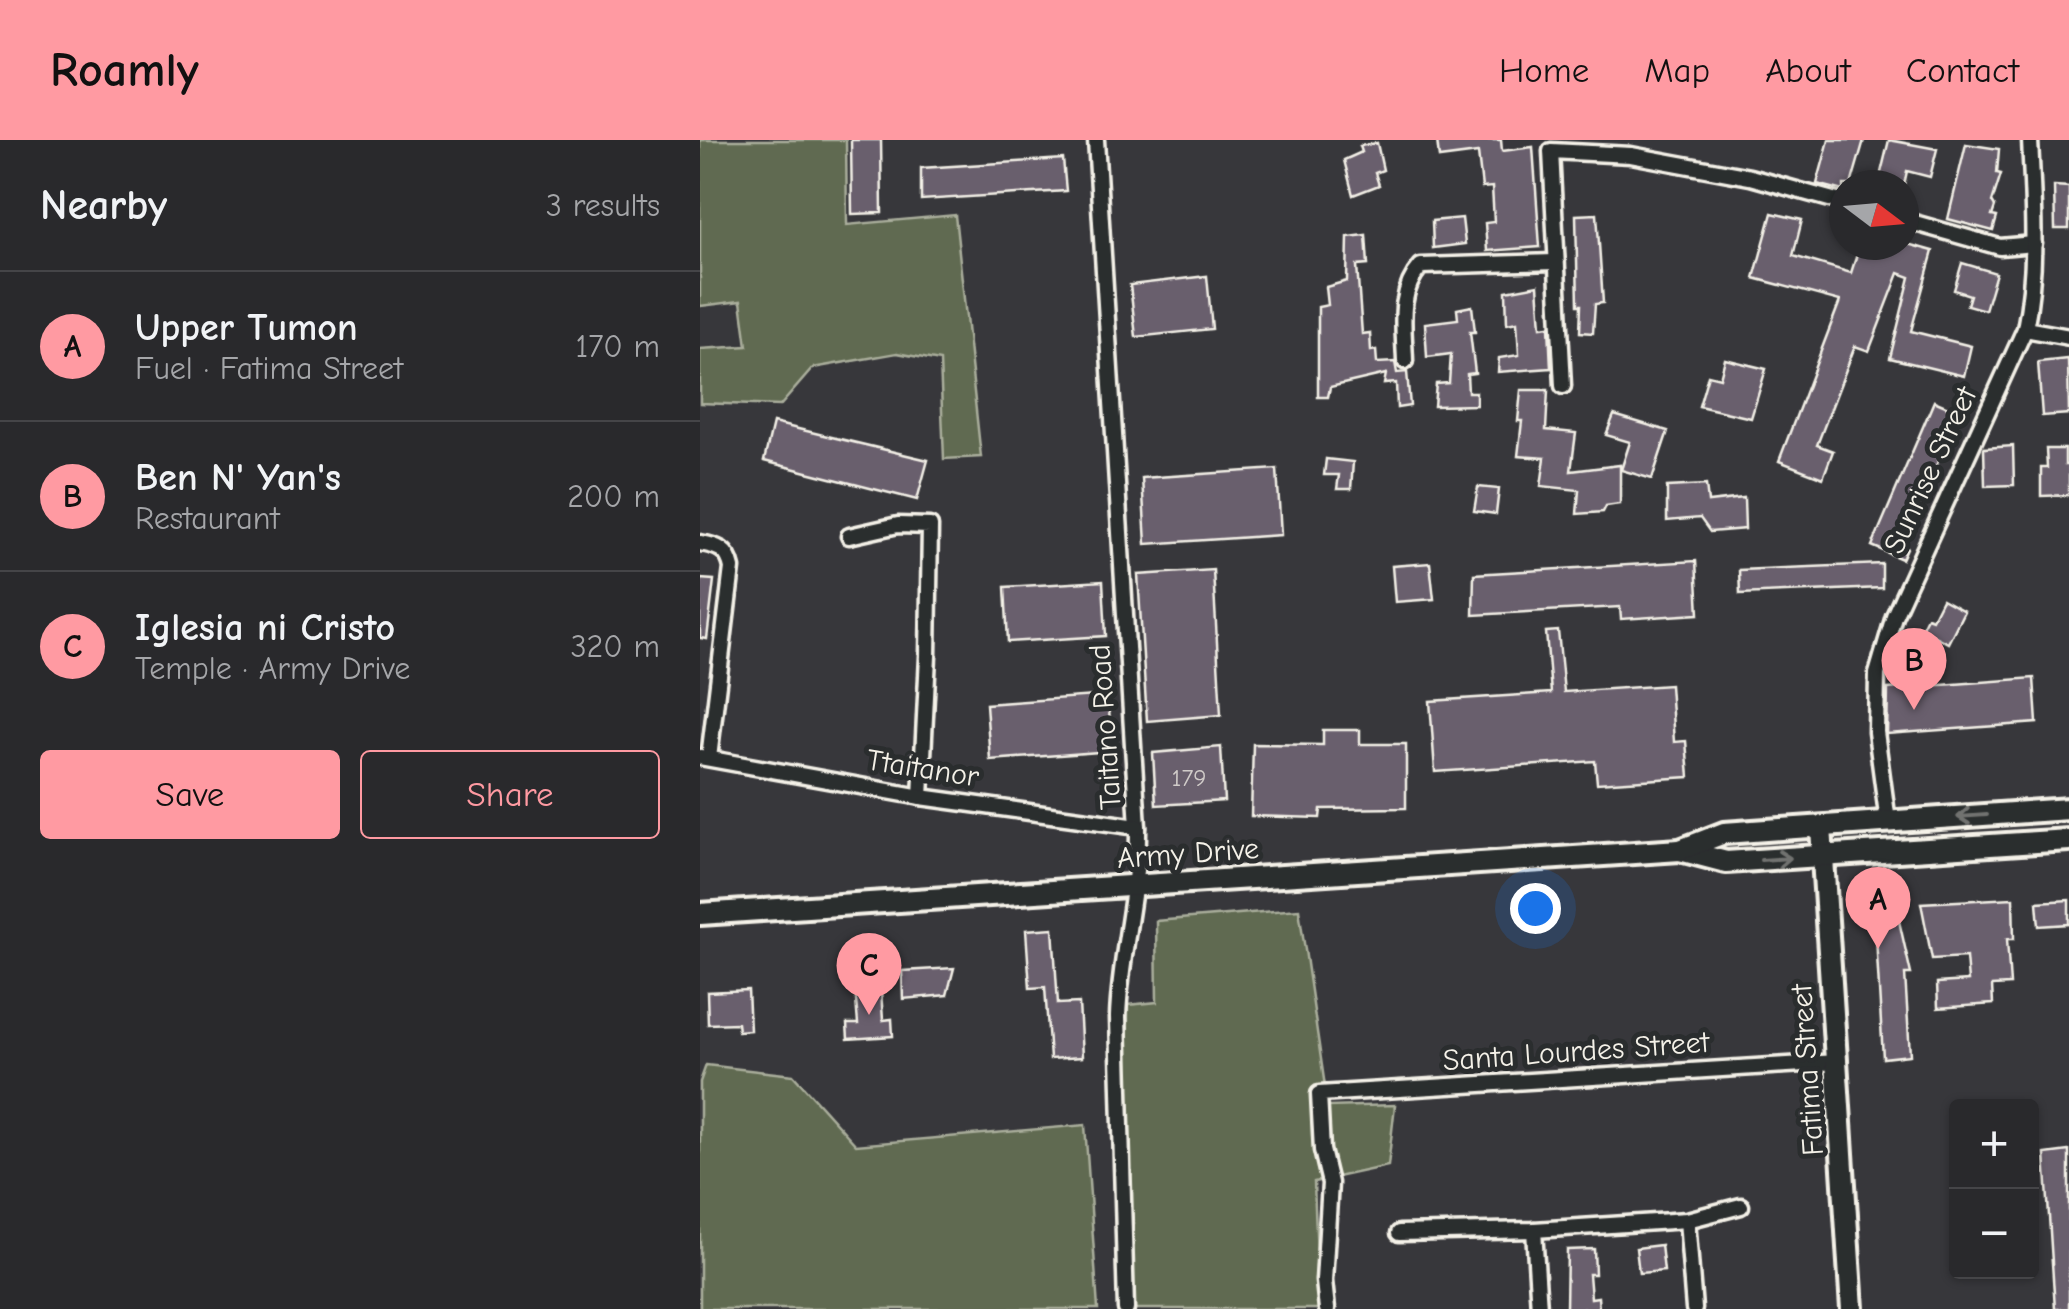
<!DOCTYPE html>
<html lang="en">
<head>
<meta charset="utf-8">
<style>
  :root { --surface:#29292c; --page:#353538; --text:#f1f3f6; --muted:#a5a6a9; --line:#454548; --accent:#ff9aa2 }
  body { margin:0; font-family:"Comic Neue",sans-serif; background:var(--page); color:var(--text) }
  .controls { position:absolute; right:30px; bottom:30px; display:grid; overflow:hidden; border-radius:10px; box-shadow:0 2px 8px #0004 }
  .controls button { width:90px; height:90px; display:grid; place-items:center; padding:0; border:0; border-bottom:2px solid var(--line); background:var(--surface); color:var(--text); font:50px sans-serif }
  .compass { position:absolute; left:1129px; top:30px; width:90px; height:90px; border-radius:50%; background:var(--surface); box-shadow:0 2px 8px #0004; rotate:106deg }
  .you { position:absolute; left:835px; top:768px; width:35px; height:35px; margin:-25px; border:8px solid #fff; border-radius:50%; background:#1a73e8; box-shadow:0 0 0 15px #1a73e833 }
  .badge { display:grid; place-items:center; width:65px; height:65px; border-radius:50%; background:var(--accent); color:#111; font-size:32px; font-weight:700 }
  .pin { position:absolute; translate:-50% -82px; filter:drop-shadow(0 2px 5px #0008) }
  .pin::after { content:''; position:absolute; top:52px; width:35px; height:30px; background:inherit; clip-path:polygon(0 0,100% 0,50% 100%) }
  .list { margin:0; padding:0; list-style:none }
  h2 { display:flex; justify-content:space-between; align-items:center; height:130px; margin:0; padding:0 40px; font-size:42px }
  h2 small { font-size:32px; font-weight:400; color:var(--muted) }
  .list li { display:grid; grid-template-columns:65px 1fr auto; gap:30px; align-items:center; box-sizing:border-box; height:150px; padding:0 40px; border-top:2px solid var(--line) }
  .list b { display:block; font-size:38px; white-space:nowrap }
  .list p { margin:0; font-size:32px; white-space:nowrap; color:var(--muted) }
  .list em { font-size:32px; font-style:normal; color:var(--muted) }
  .actions { display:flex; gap:20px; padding:30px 40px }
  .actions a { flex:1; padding:22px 0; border:2px solid var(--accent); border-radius:10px; text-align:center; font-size:35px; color:var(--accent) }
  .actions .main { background:var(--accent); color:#111 }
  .map { position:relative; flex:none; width:1369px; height:1169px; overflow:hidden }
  header { display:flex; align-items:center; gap:60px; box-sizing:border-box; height:140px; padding:0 50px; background:var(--accent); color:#111 }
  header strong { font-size:48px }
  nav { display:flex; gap:55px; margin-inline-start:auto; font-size:35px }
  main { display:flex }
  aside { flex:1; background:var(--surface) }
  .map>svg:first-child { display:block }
</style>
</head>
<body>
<header>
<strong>Roamly</strong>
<nav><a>Home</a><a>Map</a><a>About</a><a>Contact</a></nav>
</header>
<main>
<aside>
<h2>Nearby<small>3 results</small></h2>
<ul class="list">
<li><span class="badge">A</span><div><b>Upper Tumon</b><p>Fuel · Fatima Street</p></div><em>170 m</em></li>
<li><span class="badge">B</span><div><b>Ben N' Yan's</b><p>Restaurant</p></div><em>200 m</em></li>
<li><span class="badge">C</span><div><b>Iglesia ni Cristo</b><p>Temple · Army Drive</p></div><em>320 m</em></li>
</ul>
<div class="actions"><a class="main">Save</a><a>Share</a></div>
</aside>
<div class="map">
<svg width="1369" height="1169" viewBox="0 0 1369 1169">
  <rect width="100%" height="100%" fill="#37373b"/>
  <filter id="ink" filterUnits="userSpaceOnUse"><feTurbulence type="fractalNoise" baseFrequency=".01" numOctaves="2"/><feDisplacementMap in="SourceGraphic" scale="20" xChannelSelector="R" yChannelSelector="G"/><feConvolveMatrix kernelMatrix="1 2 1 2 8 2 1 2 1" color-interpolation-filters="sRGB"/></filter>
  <g filter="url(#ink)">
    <g fill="#606a51" stroke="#aaae9c" stroke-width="2.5">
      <path d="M0,0H146L147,85L255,75L281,317L244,319L240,221L197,213L113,228L80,266L0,263V209L47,206L41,161L0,166Z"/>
      <path d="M599,769L628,967L695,965L688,1026L614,1042L619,1169H434L427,1004L428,865L457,862L456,781Z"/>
      <path d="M6,925L93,935L156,1005L385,985L398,1169H0V942Z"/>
    </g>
    <g fill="#695e6d" stroke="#f4f1e8" stroke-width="2.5">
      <path d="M151,0H181L182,73L152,74Z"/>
      <path d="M737,0H801L802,11L833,7L840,107L787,111L785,83L794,82L792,47L782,48L778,13L739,18Z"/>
      <path d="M1129,0H1164L1151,45H1144V51L1117,44Z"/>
      <path d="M1189,0L1237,9L1230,37L1207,31L1204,45H1178Z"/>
      <path d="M677,3L683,30L675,33L679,45L653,55L644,20L662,12L660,6Z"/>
      <path d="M1266,4L1299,9L1297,33L1301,34L1292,62L1295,67L1292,76L1297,77L1293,91L1248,79Z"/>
      <path d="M363,19L366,51L221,60V28Z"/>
      <path d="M1354,46L1369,47V89H1355Z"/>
      <path d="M1072,73L1102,80L1093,116L1151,133L1160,105L1204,103L1233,111L1211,191L1271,206L1264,236L1190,218L1210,137L1199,133L1169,211L1155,206L1117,305L1133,311L1123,338L1079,321L1140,161L1054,138Z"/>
      <path d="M897,74L903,163L895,164L893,193L880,192L881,165H878L876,75Z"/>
      <path d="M762,78L765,104L733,108L732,81Z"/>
      <path d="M666,95L668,125L657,126L662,194L670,193L671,211L676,210L677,223L695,222L697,233L707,232L710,266L697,268L696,243L684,244L686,234L630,247L628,257H618V167L628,165L626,147L647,141L648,97Z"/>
      <path d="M1262,123L1296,133L1285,170L1267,165L1270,155L1254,150Z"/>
      <path d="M507,136L512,189L436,197L430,145Z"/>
      <path d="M838,145L841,187L849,186L851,228L798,232L799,218L819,215L817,182L807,184L806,151Z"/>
      <path d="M772,166L775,192H770L775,233L767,234L768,252H776V265L734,266L736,244L749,243L751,214L727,217L725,183L758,179L757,169Z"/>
      <path d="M1025,219L1066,229L1051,278L999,266L1008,235L1020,238Z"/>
      <path d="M1368,219L1369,274L1342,276L1338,222Z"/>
      <path d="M821,250H848L846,290L876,293L871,331L920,325V364L906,366L903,372L877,374L879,350L841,346L845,318L818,316L822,281H818Z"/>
      <path d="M1234,261L1262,273L1256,287L1253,286L1202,406L1207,408L1202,419L1172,406Z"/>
      <path d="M914,275L968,291L952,339L921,330L930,302L906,295Z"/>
      <path d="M73,283L228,320L217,360L64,321Z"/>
      <path d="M1313,306L1314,345L1285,346L1284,308Z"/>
      <path d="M1346,309H1365V325H1369V355L1341,356V328H1347Z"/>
      <path d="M626,319L653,322L651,349H637L639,335H624Z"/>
      <path d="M577,329L581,395L446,404L442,338Z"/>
      <path d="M1006,345L1008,362L1044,358L1045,389L1010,392L1000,378L967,381V347Z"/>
      <path d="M778,347L799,349L796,374L774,371Z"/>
      <path d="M996,421L999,474L921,479L920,467L773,475L774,434Z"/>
      <path d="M730,423L734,459L695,462L692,426Z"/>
      <path d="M1182,424V448L1040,454L1039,430Z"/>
      <path d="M513,430L521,575L447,581L438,435Z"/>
      <path d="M0,439L14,440L7,499L0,498Z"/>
      <path d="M403,441L406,496L308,502L305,447Z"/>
      <path d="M1242,459L1264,471L1248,503L1221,489L1227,477L1232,479Z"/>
      <path d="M858,491L864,552L970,545L974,602L986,601L989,637L897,643L895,621L735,632L730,561L851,553L846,492Z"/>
      <path d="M1334,538L1337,583L1187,594L1188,549Z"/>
      <path d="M408,555L412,611L290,620L286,564Z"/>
      <path d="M623,590H660V604H706V668L621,669L620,678L551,676L553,604L623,605Z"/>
      <path d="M521,607L524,661L456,665L453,613Z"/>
      <path d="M1313,758L1314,799H1307L1310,845L1292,846L1293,864L1238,868L1237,843L1268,841L1266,817L1232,819L1221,763Z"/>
      <path d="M1369,760V784L1339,786L1337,762Z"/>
      <path d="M1197,772L1211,834H1205L1210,915L1183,918L1176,797Z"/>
      <path d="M353,788L358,864L379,863L382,917L350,919L345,847L330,848L326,790Z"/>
      <path d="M179,822L183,880L192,879L193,896L148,899L147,884H158L153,824Z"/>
      <path d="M254,828L247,855L203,859L202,831Z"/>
      <path d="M48,850L50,890L38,891L37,883L8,884L7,852Z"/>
      <path d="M1369,1011V1169H1355L1345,1014Z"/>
      <path d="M961,1105L964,1131L939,1133L936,1108Z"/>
      <path d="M894,1109L895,1134H889L891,1158L898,1157L899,1169H866L867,1110Z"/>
    </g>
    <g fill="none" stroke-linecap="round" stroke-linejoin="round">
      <g stroke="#f4f1e8" stroke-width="21">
        <g id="minor">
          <path d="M396,0L438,687C439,751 420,813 418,877L426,1169"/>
          <path d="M1204,80L1300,107L1334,104"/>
          <path d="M1325,189L1369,197"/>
          <path d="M705,221C704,187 697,153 721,126L855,122"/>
          <path d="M863,246L851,11L931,15L1050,37L1144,63"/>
          <path d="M149,396L198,385L230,386L228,516L221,657"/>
          <path d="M0,403C18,406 28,409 32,428L9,618"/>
          <path d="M0,617L221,657L438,687"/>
          <path d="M1188,682L1176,592L1177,534L1194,476L1325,189C1338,126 1333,64 1330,0"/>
          <path d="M987,1080L994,1169"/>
          <path d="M834,1090L839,1169"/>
          <path d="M699,1093L834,1090L987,1080L1041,1066"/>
          <path d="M627,1169L624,1141L630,1043L622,1010L619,954L1137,922"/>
        </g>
      </g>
      <g stroke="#f4f1e8" stroke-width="28">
        <g id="secondary">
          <path d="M1121,687L1152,1169"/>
          <path d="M980,710L1026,722L1369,700"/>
          <path d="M0,774L980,710L1024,693L1369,669"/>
        </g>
      </g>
      <use href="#minor" stroke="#2a2d2e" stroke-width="14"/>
      <use href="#secondary" stroke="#2a2d2e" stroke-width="20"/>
    </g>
    <defs><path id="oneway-shaft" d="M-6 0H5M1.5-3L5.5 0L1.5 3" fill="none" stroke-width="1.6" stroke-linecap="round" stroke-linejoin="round" transform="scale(2.5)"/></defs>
    <g stroke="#71726f">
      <use href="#oneway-shaft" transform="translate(1272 676) rotate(176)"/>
      <use href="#oneway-shaft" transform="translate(1076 719) rotate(-4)"/>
    </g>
  </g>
  <g text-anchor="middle" stroke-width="10" stroke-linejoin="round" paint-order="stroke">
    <g font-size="25" fill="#d1ccc9">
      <text x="489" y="646">179</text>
    </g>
    <g font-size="30" fill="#f4f1e8" stroke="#2a2d2e">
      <text transform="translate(1230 330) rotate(-65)" y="10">Sunrise Street</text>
      <text transform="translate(405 587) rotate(-94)" y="10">Taitano Road</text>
      <text transform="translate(223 628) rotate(9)" y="10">Ttaitanor</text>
      <text transform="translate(488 713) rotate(-4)" y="10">Army Drive</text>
      <text transform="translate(876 911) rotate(-4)" y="10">Santa Lourdes Street</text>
      <text transform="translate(1107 930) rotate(-94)" y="10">Fatima Street</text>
    </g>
  </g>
</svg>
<div class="controls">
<button>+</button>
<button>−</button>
</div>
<svg class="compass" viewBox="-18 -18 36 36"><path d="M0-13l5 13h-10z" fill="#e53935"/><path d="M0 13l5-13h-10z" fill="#a5a6a9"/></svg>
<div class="you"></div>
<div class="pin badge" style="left:1178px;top:809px">A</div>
<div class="pin badge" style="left:1214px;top:570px">B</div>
<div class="pin badge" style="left:169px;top:875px">C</div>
</div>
</main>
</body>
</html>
